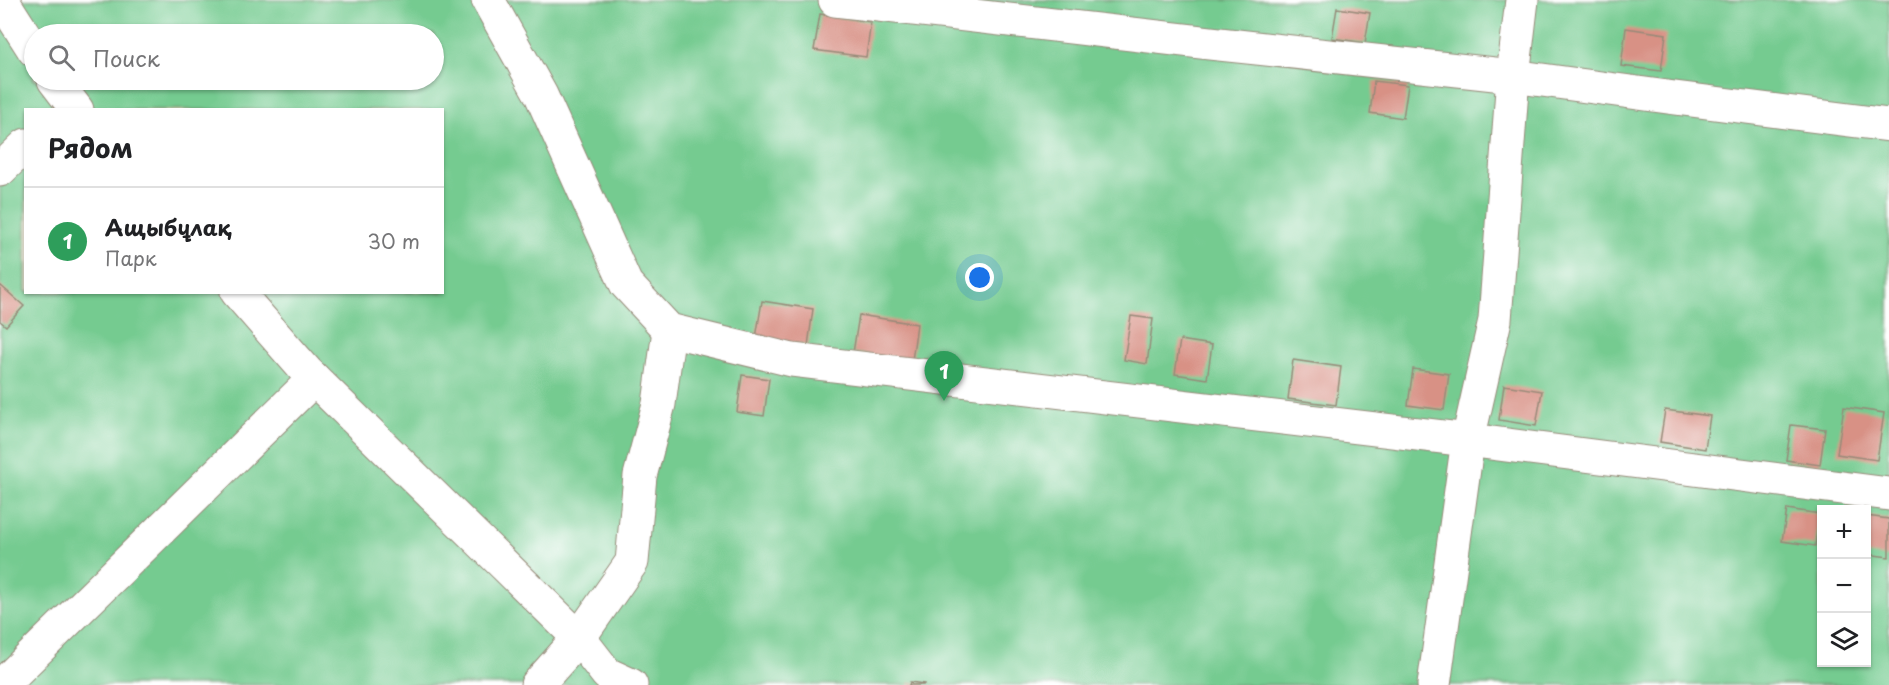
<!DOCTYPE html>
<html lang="ru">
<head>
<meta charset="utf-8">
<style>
  :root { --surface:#fff; --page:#f6f6f6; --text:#202124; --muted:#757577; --line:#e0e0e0; --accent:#7c3aed }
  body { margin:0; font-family:"Playpen Sans",sans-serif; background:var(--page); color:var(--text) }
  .controls { position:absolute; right:18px; bottom:18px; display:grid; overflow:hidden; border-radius:0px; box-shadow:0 2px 4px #0004 }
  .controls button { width:54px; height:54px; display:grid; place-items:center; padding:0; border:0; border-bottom:2px solid var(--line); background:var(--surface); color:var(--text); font:30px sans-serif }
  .you { position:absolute; left:980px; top:278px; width:21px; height:21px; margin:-15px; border:4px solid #fff; border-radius:50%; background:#1a73e8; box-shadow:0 0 0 9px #1a73e833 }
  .badge { display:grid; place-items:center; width:39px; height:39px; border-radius:50%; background:var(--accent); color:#fff; font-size:20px; font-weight:700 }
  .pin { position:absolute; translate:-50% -50px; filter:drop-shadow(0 2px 3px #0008) }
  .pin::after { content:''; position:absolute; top:32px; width:21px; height:18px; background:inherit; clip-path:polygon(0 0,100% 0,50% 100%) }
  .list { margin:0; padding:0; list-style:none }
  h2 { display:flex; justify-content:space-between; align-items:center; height:78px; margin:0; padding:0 24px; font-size:26px }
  h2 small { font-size:20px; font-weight:400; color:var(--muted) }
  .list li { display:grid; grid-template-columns:39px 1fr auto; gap:18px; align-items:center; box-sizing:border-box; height:108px; padding:0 24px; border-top:2px solid var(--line) }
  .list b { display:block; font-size:22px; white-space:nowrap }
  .list p { margin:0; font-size:20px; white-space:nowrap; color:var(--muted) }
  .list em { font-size:20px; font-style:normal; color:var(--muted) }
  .icon { flex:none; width:33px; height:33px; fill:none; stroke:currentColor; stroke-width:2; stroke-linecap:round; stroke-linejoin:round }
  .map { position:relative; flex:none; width:1889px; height:685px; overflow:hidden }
  .search { position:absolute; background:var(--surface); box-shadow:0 2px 4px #0004; left:24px; top:24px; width:420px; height:66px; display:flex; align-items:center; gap:15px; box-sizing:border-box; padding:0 21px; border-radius:33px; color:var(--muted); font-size:22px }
  .panel { position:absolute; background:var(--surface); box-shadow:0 2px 4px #0004; left:24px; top:108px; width:420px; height:186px; border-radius:0px }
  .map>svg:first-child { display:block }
</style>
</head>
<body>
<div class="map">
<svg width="1889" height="685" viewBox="0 0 1889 685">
  <rect width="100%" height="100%" fill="#fff"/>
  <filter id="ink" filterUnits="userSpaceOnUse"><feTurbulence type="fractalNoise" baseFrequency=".0167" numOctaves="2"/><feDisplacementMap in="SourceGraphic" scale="12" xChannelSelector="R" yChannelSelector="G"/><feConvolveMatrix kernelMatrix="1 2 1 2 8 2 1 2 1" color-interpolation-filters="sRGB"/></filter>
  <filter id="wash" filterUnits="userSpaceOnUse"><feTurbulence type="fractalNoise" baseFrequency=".008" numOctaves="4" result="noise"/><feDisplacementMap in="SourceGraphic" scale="24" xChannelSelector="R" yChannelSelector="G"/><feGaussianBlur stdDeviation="1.35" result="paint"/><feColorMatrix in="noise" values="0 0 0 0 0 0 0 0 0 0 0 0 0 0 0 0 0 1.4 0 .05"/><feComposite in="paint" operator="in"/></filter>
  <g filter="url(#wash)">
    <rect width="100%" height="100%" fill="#f2e9d2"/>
    <path fill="#74cb90" stroke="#587a57" stroke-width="1.5" fill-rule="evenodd" d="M0,0H1889V685H0ZM34,34H434V80H34ZM26,110H442V292H26ZM1822,510H1866V662H1822Z"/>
    <g id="blocks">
      <g fill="#d89185">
        <path d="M1337,8L1370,13L1365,43L1332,38Z"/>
        <path d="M820,14L871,22L866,57L814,50Z"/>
        <path d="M1626,28L1666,34L1661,71L1621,66Z"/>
        <path d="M1374,81L1408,85L1403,118L1370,113Z"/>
        <path d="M0,285L24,306L6,326L0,321Z"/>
        <path d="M762,301L813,309L808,346L756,338Z"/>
        <path d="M859,315L917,324L912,361L853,353Z"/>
        <path d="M1131,316L1153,319L1147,364L1124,360Z"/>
        <path d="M1180,340L1212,345L1207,379L1175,374Z"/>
        <path d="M1293,360L1341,367L1336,405L1288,399Z"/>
        <path d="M1413,369L1449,374L1444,410L1408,405Z"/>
        <path d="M742,375L769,379L764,416L737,412Z"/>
        <path d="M1504,385L1542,391L1536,426L1499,420Z"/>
        <path d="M1844,407L1884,413L1877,460L1837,454Z"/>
        <path d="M1665,410L1710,416L1705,449L1660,442Z"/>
        <path d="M1791,425L1825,429L1820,465L1786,460Z"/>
        <path d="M1787,509L1820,514L1815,546L1782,541Z"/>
        <path d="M1866,516L1889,519V557L1866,554Z"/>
        <path d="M910,682L924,684L923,685H909Z"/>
      </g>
    </g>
  </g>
  <g filter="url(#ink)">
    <use href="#blocks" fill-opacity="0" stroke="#968a78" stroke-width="1.5"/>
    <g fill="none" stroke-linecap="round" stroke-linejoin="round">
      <g stroke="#968a78" stroke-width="35">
        <g id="minor">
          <path d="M2,0L34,50"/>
          <path d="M488,0L541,95L626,284L669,330L792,360L1468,440L1889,494"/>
          <path d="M835,0L1210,43L1513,76L1675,98L1889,125"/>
          <path d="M54,80L77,110"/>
          <path d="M0,170L26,145"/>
          <path d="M237,292L307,372L579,638L607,674L631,685"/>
          <path d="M2,685L314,379"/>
          <path d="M537,685L579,638L632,562L640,476L659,404L669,330"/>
          <path d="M1434,685L1468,440L1495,320L1513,76L1522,0"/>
        </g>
      </g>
      <use href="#minor" stroke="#fff" stroke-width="33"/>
    </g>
  </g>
</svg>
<div class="controls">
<button>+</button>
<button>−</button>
<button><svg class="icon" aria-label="layers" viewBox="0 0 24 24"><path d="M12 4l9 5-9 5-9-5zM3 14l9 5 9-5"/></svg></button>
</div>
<div class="you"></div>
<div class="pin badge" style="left:944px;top:401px;background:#2e9e5b">1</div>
<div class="search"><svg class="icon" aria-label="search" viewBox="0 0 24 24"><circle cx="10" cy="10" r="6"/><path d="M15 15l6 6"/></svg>Поиск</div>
<section class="panel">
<h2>Рядом<small></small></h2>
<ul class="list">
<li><span class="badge" style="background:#2e9e5b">1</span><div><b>Ащыбұлақ</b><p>Парк</p></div><em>30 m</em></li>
</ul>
</section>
</div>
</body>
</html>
